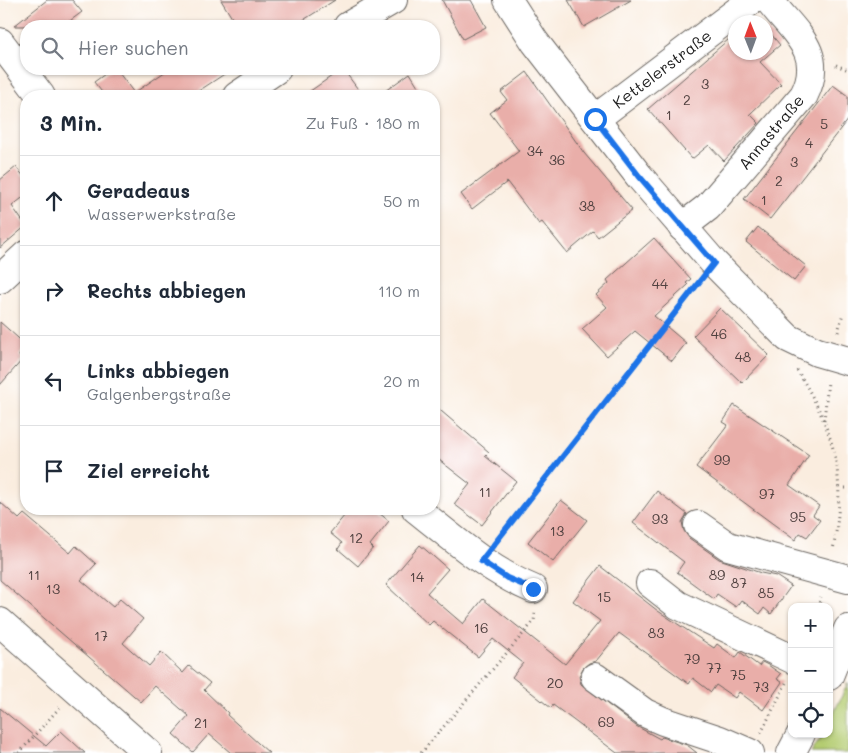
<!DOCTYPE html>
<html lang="de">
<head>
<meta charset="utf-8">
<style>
  :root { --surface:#fff; --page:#f6f6f7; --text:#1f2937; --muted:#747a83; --line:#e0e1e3 }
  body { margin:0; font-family:Mali,sans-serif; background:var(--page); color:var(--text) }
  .controls { position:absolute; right:15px; bottom:15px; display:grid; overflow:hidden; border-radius:10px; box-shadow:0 1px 4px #0004 }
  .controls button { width:45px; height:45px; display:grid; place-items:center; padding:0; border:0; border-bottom:1px solid var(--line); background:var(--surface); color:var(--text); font:25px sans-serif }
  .compass { position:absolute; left:728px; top:15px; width:45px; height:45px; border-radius:50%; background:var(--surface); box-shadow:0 1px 4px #0004; rotate:359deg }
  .stop { position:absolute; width:15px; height:15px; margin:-11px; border:4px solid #1a73e8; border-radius:50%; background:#fff }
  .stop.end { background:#1a73e8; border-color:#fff; box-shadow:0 1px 5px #0008 }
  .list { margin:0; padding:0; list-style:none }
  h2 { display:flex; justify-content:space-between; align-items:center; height:65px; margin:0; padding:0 20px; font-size:21px }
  h2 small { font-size:16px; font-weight:400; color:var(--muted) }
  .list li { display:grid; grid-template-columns:32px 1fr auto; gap:15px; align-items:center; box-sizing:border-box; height:90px; padding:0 20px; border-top:1px solid var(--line) }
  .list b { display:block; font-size:19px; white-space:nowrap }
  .list p { margin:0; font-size:16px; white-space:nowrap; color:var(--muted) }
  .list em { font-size:16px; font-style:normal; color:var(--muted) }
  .icon { flex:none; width:28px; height:28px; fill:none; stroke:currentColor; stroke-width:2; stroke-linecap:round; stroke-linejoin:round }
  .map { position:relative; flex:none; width:848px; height:753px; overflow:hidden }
  .search { position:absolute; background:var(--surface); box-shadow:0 1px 4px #0004; left:20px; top:20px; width:420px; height:55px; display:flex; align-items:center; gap:12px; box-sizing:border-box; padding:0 18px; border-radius:20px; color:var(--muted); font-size:19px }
  .panel { position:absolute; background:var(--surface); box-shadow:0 1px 4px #0004; left:20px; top:90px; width:420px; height:425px; border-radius:20px }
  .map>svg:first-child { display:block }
</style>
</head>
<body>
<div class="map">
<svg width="848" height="753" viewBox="0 0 848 753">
  <rect width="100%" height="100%" fill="#fff"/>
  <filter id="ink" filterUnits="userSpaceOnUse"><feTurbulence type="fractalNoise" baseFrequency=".02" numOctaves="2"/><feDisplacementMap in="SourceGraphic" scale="10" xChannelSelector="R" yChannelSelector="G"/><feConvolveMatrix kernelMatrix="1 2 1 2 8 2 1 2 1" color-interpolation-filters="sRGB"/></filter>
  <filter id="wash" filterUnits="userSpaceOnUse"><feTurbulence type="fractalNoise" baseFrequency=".0096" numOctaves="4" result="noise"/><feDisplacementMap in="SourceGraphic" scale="20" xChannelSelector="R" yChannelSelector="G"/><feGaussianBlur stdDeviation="1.12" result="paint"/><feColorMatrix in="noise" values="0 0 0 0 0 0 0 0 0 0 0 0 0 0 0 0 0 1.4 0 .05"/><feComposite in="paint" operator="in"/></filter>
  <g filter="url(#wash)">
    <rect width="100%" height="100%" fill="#faeddf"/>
    <path fill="#b4cc71" stroke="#687446" d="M848,683V753H811L823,734H829V723Z"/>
    <g id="blocks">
      <g fill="#e9aea9">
        <path d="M47,0H72L82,12L63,26H14Z"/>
        <path d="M221,0H335L294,26H237Z"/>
        <path d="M442,0H471L486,27L463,39Z"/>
        <path d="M568,0H631L584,27Z"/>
        <path d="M766,28L780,45L760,62L781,84L750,114L759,123L724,161L709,145L692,159L648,109L736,33V52H766Z"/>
        <path d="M112,69H116L134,93L169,69H232L191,96H105L94,82Z"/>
        <path d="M343,69L363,96H303L342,69Z"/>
        <path d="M527,72L584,153L632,210L598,237L593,231L567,253L542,222L539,224L507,182L472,209L461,194L519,151L490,113L507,100L501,92Z"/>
        <path d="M410,73L424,96H378Z"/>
        <path d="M833,85L848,96V119L770,219L744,199Z"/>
        <path d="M16,167L26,179V195L12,206L26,226L0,248V180Z"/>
        <path d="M758,227L806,266L794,281L746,242Z"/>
        <path d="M654,238L691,279L686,283L688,285L654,316L686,343L672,361L635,331L607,356L582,329L607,307L596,295L609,283L607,280Z"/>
        <path d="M720,308L769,355L742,383L693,336Z"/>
        <path d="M0,322L26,345L19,356L23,359L0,385Z"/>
        <path d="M434,405L489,452L485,456L516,481L482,525L454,504L470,484L434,456Z"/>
        <path d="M734,405L809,455L789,485L819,506L813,515L820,520L807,537L800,533L795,540L696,467L728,425L723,422Z"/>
        <path d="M657,491L687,514L682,522L684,531L689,538L719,559L761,573L776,576L791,586L771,614L764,608L760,614L741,600L736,607L717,594L714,599L677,572L684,562L633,523Z"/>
        <path d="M561,500L587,520L553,562L528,542Z"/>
        <path d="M0,502L19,519L24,514L70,553L76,546L96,564L81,580L113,607L120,599L143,619L123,643L149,666L161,652L183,673L189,666L210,683L204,690L228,713L227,715L269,753H231L209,734L193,752L173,734L189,716L155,686L141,702L0,580Z"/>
        <path d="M350,509H374L389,521L370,545L373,548L358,566L338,549L342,543L330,533Z"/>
        <path d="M420,545L448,569L427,593L463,624L483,599L565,664L600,621L573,601L600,566L658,611L714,648L717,644L736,658L740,652L759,666L762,662L768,665L781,674L777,679L782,682L763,710L739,692L735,698L716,685L711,692L693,678L689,684L619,633L596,661L589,663L583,668L579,676L581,684L636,726L660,739L662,737L687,745L697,753H617L553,705L551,708L512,677L523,663L493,639L478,657L433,621L429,625L386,585Z"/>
        <path d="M0,708L46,746L61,731L85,753H0Z"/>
      </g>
    </g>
  </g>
  <g filter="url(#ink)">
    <use href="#blocks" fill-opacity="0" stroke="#6a6560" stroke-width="1"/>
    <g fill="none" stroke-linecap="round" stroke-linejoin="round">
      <g stroke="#6a6560" stroke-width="30">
        <g id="minor">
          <path d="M508,0L535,42L639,176L714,263L788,338L817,352L848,361"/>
          <path d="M348,26L393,0"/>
          <path d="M0,42L41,96"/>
          <path d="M237,96L277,69"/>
          <path d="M595,119L752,0"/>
          <path d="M682,227L708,207L804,95C826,52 793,32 769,0"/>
          <path d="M0,279L26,255"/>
          <path d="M416,509C454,539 488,570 533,589"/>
          <path d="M698,525L728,546L848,579"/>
          <path d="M650,583L678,605L792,659"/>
          <path d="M0,622L148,753"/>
          <path d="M829,676L848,629"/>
          <path d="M595,677L645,713L663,721L720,740L750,753"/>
          <path d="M791,753L801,734"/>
        </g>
      </g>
      <g stroke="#6a6560" stroke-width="3" stroke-dasharray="1 4" stroke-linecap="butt">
        <path d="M836,65L848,70"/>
        <path d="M838,332L843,313"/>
        <path d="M797,370C836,433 847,478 833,550"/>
        <path d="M824,420L828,382"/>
        <path d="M840,488H848"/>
        <path d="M497,541L699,282"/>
        <path d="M818,607L821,597"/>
        <path d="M761,733L786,683"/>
        <path d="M19,753L60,707"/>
        <path d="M421,753L534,621L535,613"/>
      </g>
      <use href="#minor" stroke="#fff" stroke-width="28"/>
    </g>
  </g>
  <g fill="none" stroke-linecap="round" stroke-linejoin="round" filter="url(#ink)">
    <path stroke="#1a73e8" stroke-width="6" d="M533,589L507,578L481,561L714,263L639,176L595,119"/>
  </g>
  <g text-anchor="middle" stroke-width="5" stroke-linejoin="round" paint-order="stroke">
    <g font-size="14" fill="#4f403f">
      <text x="705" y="89">3</text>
      <text x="687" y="105">2</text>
      <text x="669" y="120">1</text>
      <text x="824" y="129">5</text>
      <text x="809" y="148">4</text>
      <text x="535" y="156">34</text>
      <text x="557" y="165">36</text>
      <text x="794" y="167">3</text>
      <text x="779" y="186">2</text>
      <text x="764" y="205">1</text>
      <text x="587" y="211">38</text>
      <text x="660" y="289">44</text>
      <text x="719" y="339">46</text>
      <text x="743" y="362">48</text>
      <text x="722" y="465">99</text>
      <text x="485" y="497">11</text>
      <text x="767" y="499">97</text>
      <text x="798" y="522">95</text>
      <text x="660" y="524">93</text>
      <text x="557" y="536">13</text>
      <text x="356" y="543">12</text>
      <text x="34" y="580">11</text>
      <text x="717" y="580">89</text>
      <text x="417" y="582">14</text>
      <text x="739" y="588">87</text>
      <text x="53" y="594">13</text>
      <text x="766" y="598">85</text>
      <text x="604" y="602">15</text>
      <text x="481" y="633">16</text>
      <text x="656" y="638">83</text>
      <text x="101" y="641">17</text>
      <text x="692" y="664">79</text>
      <text x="714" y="673">77</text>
      <text x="738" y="680">75</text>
      <text x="555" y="688">20</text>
      <text x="761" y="692">73</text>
      <text x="606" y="727">69</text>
      <text x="201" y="728">21</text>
    </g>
    <g font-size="16" fill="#1c1c1c" stroke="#fff">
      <text transform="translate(662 69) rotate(-37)" y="6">Kettelerstraße</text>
      <text transform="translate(771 132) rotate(-50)" y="6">Annastraße</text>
    </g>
  </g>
</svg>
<div class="controls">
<button>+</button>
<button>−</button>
<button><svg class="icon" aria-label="locate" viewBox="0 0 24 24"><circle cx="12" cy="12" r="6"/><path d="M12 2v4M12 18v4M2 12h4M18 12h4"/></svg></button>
</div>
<svg class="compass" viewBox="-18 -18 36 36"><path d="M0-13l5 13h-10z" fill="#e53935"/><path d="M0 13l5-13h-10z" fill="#747a83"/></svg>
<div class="stop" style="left:595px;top:119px"></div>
<div class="stop end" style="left:533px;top:589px"></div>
<div class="search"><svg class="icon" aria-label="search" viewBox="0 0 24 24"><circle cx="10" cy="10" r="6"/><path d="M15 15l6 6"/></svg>Hier suchen</div>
<section class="panel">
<h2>3 Min.<small>Zu Fuß · 180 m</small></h2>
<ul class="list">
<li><svg class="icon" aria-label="ahead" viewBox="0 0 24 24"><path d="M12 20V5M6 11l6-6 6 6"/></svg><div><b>Geradeaus</b><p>Wasserwerkstraße</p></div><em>50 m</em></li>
<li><svg class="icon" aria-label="right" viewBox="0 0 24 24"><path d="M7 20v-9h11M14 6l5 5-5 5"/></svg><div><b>Rechts abbiegen</b></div><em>110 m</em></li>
<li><svg class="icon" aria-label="left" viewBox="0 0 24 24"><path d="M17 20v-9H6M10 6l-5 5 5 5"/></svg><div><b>Links abbiegen</b><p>Galgenbergstraße</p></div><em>20 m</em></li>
<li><svg class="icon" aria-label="arrive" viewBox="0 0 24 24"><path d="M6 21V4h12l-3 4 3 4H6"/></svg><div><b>Ziel erreicht</b></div></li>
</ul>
</section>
</div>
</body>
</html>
